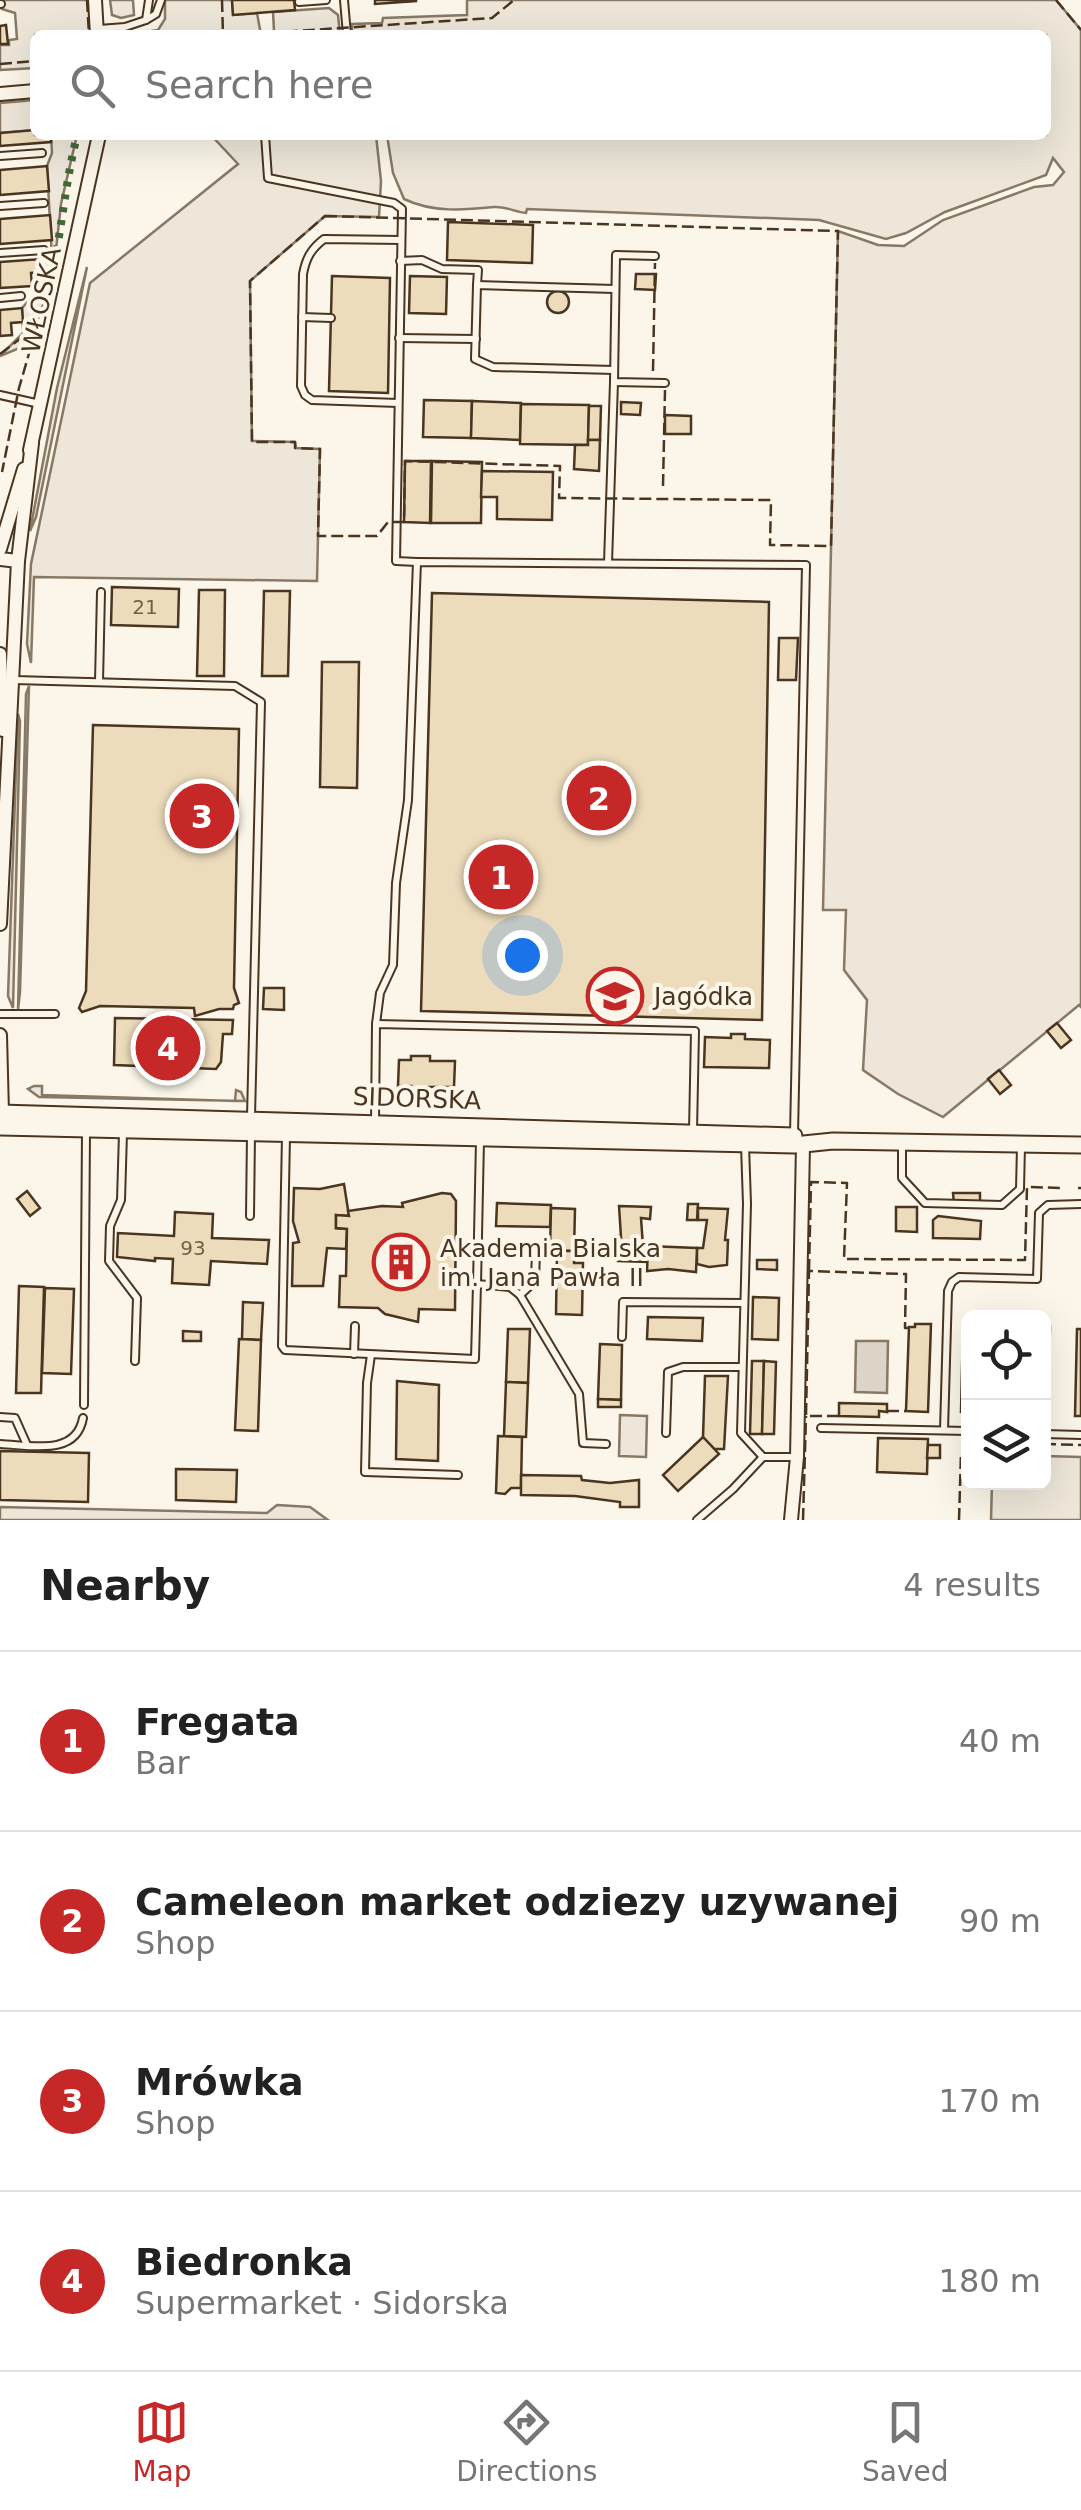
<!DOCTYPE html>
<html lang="en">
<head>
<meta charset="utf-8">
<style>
  :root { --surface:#fff; --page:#f6f6f6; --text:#222; --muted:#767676; --line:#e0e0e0; --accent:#c62828 }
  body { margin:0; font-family:"DejaVu Sans",sans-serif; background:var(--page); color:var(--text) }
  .controls { position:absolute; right:30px; bottom:30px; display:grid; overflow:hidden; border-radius:15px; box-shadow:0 10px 40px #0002 }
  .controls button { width:90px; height:90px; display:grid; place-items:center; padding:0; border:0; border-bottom:2px solid var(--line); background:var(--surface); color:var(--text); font:50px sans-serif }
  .you { position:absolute; left:522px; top:955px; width:35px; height:35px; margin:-25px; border:8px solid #fff; border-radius:50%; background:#1a73e8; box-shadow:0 0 0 15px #1a73e833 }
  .badge { display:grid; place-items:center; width:65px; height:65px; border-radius:50%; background:var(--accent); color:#fff; font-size:32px; font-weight:700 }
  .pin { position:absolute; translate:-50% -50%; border:5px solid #fff; box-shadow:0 2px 10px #0006 }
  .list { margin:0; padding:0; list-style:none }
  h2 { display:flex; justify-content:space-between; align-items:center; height:130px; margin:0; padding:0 40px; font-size:42px }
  h2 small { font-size:32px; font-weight:400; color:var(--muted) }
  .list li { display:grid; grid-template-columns:65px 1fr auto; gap:30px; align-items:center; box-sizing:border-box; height:180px; padding:0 40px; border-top:2px solid var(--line) }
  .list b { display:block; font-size:38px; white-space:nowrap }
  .list p { margin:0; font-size:32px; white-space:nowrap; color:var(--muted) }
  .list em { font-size:32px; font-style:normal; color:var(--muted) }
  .icon { flex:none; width:55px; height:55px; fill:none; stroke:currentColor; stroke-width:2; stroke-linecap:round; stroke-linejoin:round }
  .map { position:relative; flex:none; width:1081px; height:1520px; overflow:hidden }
  .search { position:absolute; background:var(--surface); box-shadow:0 10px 40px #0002; left:30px; right:30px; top:30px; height:110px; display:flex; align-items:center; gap:25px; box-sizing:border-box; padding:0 35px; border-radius:15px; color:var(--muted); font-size:38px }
  .sheet { height:850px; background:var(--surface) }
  nav { display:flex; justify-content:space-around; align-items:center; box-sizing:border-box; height:140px; border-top:2px solid var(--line); background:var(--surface); font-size:28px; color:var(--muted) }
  nav a { display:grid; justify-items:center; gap:5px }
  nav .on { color:var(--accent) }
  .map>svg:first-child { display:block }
</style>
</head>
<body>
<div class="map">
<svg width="1081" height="1520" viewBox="0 0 1081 1520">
  <rect width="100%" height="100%" fill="#fbf6e9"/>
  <g fill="#ede6d9" stroke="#887966" stroke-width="2.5">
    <path d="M1,0H89L91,35H35V68L0,70V45H9V40L17,39L15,13L2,9Z"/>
    <path d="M110,0H133L134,15L121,18L112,15Z"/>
    <path d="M165,0H232L233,15L257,13L261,35H126L158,30L165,19Z"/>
    <path d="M467,0H1056L1081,30V1007L1079,1005L943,1117L898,1094L863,1070L867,1000L844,970L846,910H823L838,231L878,245L904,246L943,220L1034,187L1053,185L1064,172L1053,158L1046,175L945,212L906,233L886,239L819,220L527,209L526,213C516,212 504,206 494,207C465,210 433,213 404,199L393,173L387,135H1046V35H352V24L382,23L383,18L467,15Z"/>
    <path d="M329,8L338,15L340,35H266V32L274,31L273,12Z"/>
    <path d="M35,100V130L0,133V103Z"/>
    <path d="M51,135H77L61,204L53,277L29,344L0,356L23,333L22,308L44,284L42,259L52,258L47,166L52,153Z"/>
    <path d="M211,135H376L381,181L379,217L325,216L250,281L252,441L295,442L296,448L320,449L317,581L34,577L31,663L27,644L31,564L90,283L238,164Z"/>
    <path d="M87,267L36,517L30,531L57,388Z"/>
    <path d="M29,686L20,992L18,1010L26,694Z"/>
    <path d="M18,714L20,721L13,1008L8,996Z"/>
    <path d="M34,1086H42V1095L235,1101L236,1090L241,1092L245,1101L39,1097L28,1089Z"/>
    <path d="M620,1415L647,1416L646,1457L619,1456Z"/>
    <path d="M1044,1456L1081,1457V1520H991L992,1483L1044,1482Z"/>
    <path d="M277,1505L310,1507L328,1520H0V1507L267,1513Z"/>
  </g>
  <path fill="#dcd4c6" stroke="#887966" stroke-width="2.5" d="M856,1341H888L887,1393L855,1392Z"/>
  <g fill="#ecdcbc" stroke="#4a3520" stroke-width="2.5">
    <path d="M232,0H294L295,10L233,15Z"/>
    <path d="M375,0H416V1L375,4Z"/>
    <path d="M6,25L8,44H0V26Z"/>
    <path d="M35,130V135H51V142L0,146V133Z"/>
    <path d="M47,166L49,191L0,195V170Z"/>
    <path d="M50,215L52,240L0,244V219Z"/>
    <path d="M448,222L533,225L532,263L447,260Z"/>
    <path d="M42,259L43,272L31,273L32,286L0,288V262Z"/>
    <path d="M636,274H656L655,290L635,289Z"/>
    <path d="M332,276L390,278L388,393L329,391Z"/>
    <path d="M410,276L447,277L446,314L409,313Z"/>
    <circle cx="558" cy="302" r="11"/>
    <path d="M22,308L23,322L11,323L12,335L0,336V310Z"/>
    <path d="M424,400L472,401L471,438L423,437Z"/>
    <path d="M472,401L521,403L520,440L471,438Z"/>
    <path d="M621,402L641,403L640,415L621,414Z"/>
    <path d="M521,404L589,405L588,445L520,444Z"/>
    <path d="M589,406H601L600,440H588Z"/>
    <path d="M665,415L691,416V434H665Z"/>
    <path d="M588,440H600L599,471L574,469L575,445H588Z"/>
    <path d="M405,461H431L430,523L404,522Z"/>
    <path d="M432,461L482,462L481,523H431Z"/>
    <path d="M482,471L553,472L552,520L497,519V497H481Z"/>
    <path d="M112,587L179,589L178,627L111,625Z"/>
    <path d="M199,590H225L224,676H197Z"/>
    <path d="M264,591H290L288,676H262Z"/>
    <path d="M432,593L769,602L762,1020L421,1011Z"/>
    <path d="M779,638H798L796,680H778Z"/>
    <path d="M322,662H359L357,788L320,787Z"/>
    <path d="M93,725L239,729L234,988L239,1003L234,1005L233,1009H219L195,1016L194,1008L100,1006L82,1012L79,1008L86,991Z"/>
    <path d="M264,988H284V1010L263,1009Z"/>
    <path d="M115,1018L233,1020L232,1034H223L221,1062L216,1069L114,1065Z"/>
    <path d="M1057,1023L1071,1040L1061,1048L1047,1031Z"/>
    <path d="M731,1034H745V1039L770,1040L769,1068L704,1067L705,1037L731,1038Z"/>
    <path d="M411,1056H430V1061H455L454,1087H429V1091H410L411,1086H398L399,1060H411Z"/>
    <path d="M999,1070L1011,1085L1000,1094L988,1079Z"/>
    <path d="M344,1184L349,1216L336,1215V1228L347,1229L346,1249L327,1248L323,1286H292L293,1243L299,1242L293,1221L294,1188L320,1189Z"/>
    <path d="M27,1191L40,1208L30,1216L17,1199Z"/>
    <path d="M442,1193L451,1194L456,1201L455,1310L419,1309L418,1322L385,1314L378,1308L339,1307L340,1276H346L347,1229L336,1228V1215L349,1216L348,1211L382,1206L403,1207L402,1203Z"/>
    <path d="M953,1193H980V1204H954Z"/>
    <path d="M497,1203L551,1205L550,1227L496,1226Z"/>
    <path d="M688,1204H698L697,1220H687Z"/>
    <path d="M619,1206L651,1207L650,1219L641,1218L643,1246H648V1262L618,1261L619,1236L621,1237Z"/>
    <path d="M896,1207H917V1232L896,1231Z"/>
    <path d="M551,1208L575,1209L574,1251L550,1250Z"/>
    <path d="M698,1208L728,1209L725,1240H728L727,1265L709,1267L697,1264V1248H703L707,1220H698Z"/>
    <path d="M175,1212L213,1214L212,1238L269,1240L267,1264L211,1261L209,1285L172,1283L173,1259L155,1258V1261L117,1257L118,1233L174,1236Z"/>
    <path d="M938,1216L981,1221L980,1239L933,1238V1220Z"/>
    <path d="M648,1246L697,1248L696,1272L668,1269L647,1271Z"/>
    <path d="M557,1251H574V1263H583L582,1315L556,1314Z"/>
    <path d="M757,1260H777V1270L757,1269Z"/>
    <path d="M19,1286L44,1287L41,1393H16Z"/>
    <path d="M45,1288L74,1289L71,1374L42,1373Z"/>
    <path d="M753,1297L779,1298L778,1340L752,1339Z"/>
    <path d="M243,1302L263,1303L261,1340L242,1339Z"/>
    <path d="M648,1317L703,1318L702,1341L647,1339Z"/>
    <path d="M915,1324H931L928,1412L906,1411L909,1327H915Z"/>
    <path d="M963,1325H968V1413L961,1412Z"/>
    <path d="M1044,1327H1050L1048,1415H1044Z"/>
    <path d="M508,1329H530L528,1383L506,1382Z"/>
    <path d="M1077,1329H1081V1416H1075Z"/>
    <path d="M183,1331L201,1332V1341H183Z"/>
    <path d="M239,1339L261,1340L258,1431L235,1430Z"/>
    <path d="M600,1344L622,1345L621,1400L598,1399Z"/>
    <path d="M752,1361H764L762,1434H750Z"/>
    <path d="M764,1361L776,1362L774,1434H762Z"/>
    <path d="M705,1376H728L724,1449H714L703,1437Z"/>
    <path d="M397,1381L439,1385L438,1461L396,1459Z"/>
    <path d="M506,1382L528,1383L526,1437L504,1436Z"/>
    <path d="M598,1399L621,1400V1407H598Z"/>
    <path d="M839,1403L887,1404V1412L879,1411V1417L839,1416Z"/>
    <path d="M498,1436L522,1437L521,1488H511L505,1494L496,1493Z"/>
    <path d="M703,1437L719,1454L678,1491L663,1475Z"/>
    <path d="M878,1438L928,1439L927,1474L877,1472Z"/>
    <path d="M928,1445H940V1458H927Z"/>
    <path d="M0,1451L89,1453L88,1502L0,1500Z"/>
    <path d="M176,1469L237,1470L236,1502L176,1500Z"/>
    <path d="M521,1475L581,1476L582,1480L610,1483L639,1480V1507H620V1502L575,1496L521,1495Z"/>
  </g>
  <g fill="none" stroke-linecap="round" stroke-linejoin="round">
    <g stroke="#4a3520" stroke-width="10">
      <g id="service">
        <path d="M344,0L347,35"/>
        <path d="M299,2L326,0"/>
        <path d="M0,4H1"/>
        <path d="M146,20L156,14L161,0"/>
        <path d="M99,29L125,27L146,20L149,0"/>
        <path d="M265,135L268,178L394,203L402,209L396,561L417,562"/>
        <path d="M0,156L42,153"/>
        <path d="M0,206L44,203"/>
        <path d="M0,253L44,250"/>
        <path d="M655,256L616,255L614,382L665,383"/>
        <path d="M400,261L422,260L442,269L478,270L477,285"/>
        <path d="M0,298L21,296"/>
        <path d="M302,317L331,318"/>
        <path d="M399,338L476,339"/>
        <path d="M614,370L493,367L475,359L477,285L615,289"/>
        <path d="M0,395L40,404"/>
        <path d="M398,403L312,400L305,395L301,386L303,274C306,258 311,249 324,239L401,240"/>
        <path d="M608,563L614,382"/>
        <path d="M14,680L235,686L261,702L251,1117"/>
        <path d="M99,682L101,592"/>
        <path d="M0,1014H55"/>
        <path d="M376,1024L380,993L393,965L396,883L408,800L417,562L806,565L794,1134"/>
        <path d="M375,1122L376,1024L695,1031L693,1131"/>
        <path d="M123,1133L121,1200L110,1226L109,1261L137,1298L135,1361"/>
        <path d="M286,1135L282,1346L285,1350L475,1359L477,1284"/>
        <path d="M480,1140L477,1284L510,1287L520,1295L579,1394L583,1443L606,1444"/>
        <path d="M902,1144V1178L925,1203L1002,1205L1020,1189L1021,1146"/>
        <path d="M250,1216L251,1134"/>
        <path d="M520,1295L535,1281L536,1252"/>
        <path d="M622,1337L623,1302L744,1303"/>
        <path d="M354,1354L355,1326"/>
        <path d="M371,1355L367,1383L365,1472L458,1475"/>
        <path d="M84,1405L86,1131"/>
        <path d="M0,1417L15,1418L27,1445"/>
        <path d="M821,1428L968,1431"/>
        <path d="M944,1430L948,1291L952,1282L959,1277L1037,1279L1039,1213L1048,1205L1081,1204"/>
        <path d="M666,1433L668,1372L683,1367H742"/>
        <path d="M1044,1434L1081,1435"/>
        <path d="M0,1444C30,1445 76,1457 83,1418"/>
        <path d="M763,1457H796"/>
        <path d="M697,1520L733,1489L763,1457L741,1433L747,1204L745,1145"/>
      </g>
    </g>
    <g stroke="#4a3520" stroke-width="16">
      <g id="minor">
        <path d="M95,0L97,35"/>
        <path d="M0,94L35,91"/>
        <path d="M30,450L99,135"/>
        <path d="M0,549L24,469"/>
        <path d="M0,559L18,561"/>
        <path d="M0,654L3,730"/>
        <path d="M0,924L18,561L32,443"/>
        <path d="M0,1035L2,1113"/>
        <path d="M791,1520L797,1457L803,1145"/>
      </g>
    </g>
    <g stroke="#4a3520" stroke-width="19">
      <g id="tertiary">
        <path d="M0,1113L794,1136"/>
        <path d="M0,1127L794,1145L833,1141L1081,1145"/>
      </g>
    </g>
    <use href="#service" stroke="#fbf6e9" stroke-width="6"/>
    <use href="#minor" stroke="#fbf6e9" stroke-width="12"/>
    <use href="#tertiary" stroke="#fbf6e9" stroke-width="15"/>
    <path stroke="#436837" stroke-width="8" stroke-dasharray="5 8" stroke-linecap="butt" d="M37,326C60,266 61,201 76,140"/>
    <g stroke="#4a3520" stroke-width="2.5" stroke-dasharray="12 5" stroke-linecap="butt">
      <path d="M87,0L89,35"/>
      <path d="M222,0L223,35"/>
      <path d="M1056,0L1081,30"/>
      <path d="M235,35L492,18L514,0"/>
      <path d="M0,64L35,61"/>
      <path d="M325,216L838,231L831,546L770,545L771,500L559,498L560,466L405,461L404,522H388L377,536H318L320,449L295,448V442H252L250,281Z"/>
      <path d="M0,354L37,326L19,388L2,472"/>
      <path d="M653,371L655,263"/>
      <path d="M663,486L665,390"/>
      <path d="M1078,1188H1081"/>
      <path d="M809,1271L811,1182L847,1183L844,1259L1025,1260L1027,1187L1062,1188"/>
      <path d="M887,1411H906"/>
      <path d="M839,1416H806L809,1271L906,1274L905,1328H909"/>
      <path d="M1044,1444L1081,1445"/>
      <path d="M803,1520L806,1416"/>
      <path d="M959,1520L961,1453H968"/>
    </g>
  </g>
  <defs>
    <g id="school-ring" transform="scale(2.875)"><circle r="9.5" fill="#fbf6e9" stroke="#c62828" stroke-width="1.5"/><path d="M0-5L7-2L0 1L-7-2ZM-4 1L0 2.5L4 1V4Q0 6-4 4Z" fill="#c62828"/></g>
    <g id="building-ring" transform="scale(2.875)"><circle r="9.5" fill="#fbf6e9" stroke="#c62828" stroke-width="1.5"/><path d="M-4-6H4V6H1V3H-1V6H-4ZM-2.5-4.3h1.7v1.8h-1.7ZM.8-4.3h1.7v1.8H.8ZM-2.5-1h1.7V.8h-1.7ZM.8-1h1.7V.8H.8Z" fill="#c62828"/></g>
  </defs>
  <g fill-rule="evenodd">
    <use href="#school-ring" x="615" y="996"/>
    <use href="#building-ring" x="401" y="1262"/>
  </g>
  <g text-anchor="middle" stroke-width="8" stroke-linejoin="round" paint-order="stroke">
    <g font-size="20" fill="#725f47">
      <text x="145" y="614">21</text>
      <text x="193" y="1255">93</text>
    </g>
    <g font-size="25" fill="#4a3520" stroke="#fbf6e9">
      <text transform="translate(41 300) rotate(-78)" y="9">WŁOSKA</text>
      <text transform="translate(417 1098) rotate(2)" y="9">SIDORSKA</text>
    </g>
    <g font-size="25" fill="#4a3520" stroke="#fbf6e9" text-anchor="start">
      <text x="654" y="1005">Jagódka</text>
      <text x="440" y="1257">Akademia Bialska<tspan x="440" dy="29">im. Jana Pawła II</tspan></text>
    </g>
  </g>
</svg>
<div class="controls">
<button><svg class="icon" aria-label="locate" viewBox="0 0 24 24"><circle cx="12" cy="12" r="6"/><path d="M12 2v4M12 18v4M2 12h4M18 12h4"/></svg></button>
<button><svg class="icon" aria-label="layers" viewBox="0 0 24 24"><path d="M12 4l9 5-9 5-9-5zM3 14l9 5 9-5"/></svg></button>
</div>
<div class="you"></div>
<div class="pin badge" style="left:501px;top:877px">1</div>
<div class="pin badge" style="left:599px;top:798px">2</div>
<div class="pin badge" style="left:202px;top:816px">3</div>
<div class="pin badge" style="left:168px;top:1048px">4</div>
<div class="search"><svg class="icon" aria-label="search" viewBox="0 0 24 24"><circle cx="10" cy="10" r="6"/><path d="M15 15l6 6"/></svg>Search here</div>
</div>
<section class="sheet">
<h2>Nearby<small>4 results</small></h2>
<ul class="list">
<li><span class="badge">1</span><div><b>Fregata</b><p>Bar</p></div><em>40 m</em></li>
<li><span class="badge">2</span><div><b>Cameleon market odziezy uzywanej</b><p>Shop</p></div><em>90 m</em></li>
<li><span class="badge">3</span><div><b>Mrówka</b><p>Shop</p></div><em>170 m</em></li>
<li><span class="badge">4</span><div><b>Biedronka</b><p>Supermarket · Sidorska</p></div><em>180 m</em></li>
</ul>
</section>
<nav>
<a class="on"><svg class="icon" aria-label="map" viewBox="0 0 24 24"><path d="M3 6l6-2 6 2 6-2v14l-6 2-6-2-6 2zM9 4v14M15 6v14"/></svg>Map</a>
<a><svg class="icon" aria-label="directions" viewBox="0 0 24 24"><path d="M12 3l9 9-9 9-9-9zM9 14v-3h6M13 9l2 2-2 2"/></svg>Directions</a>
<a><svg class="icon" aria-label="saved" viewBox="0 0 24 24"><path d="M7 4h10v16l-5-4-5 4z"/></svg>Saved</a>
</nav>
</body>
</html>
